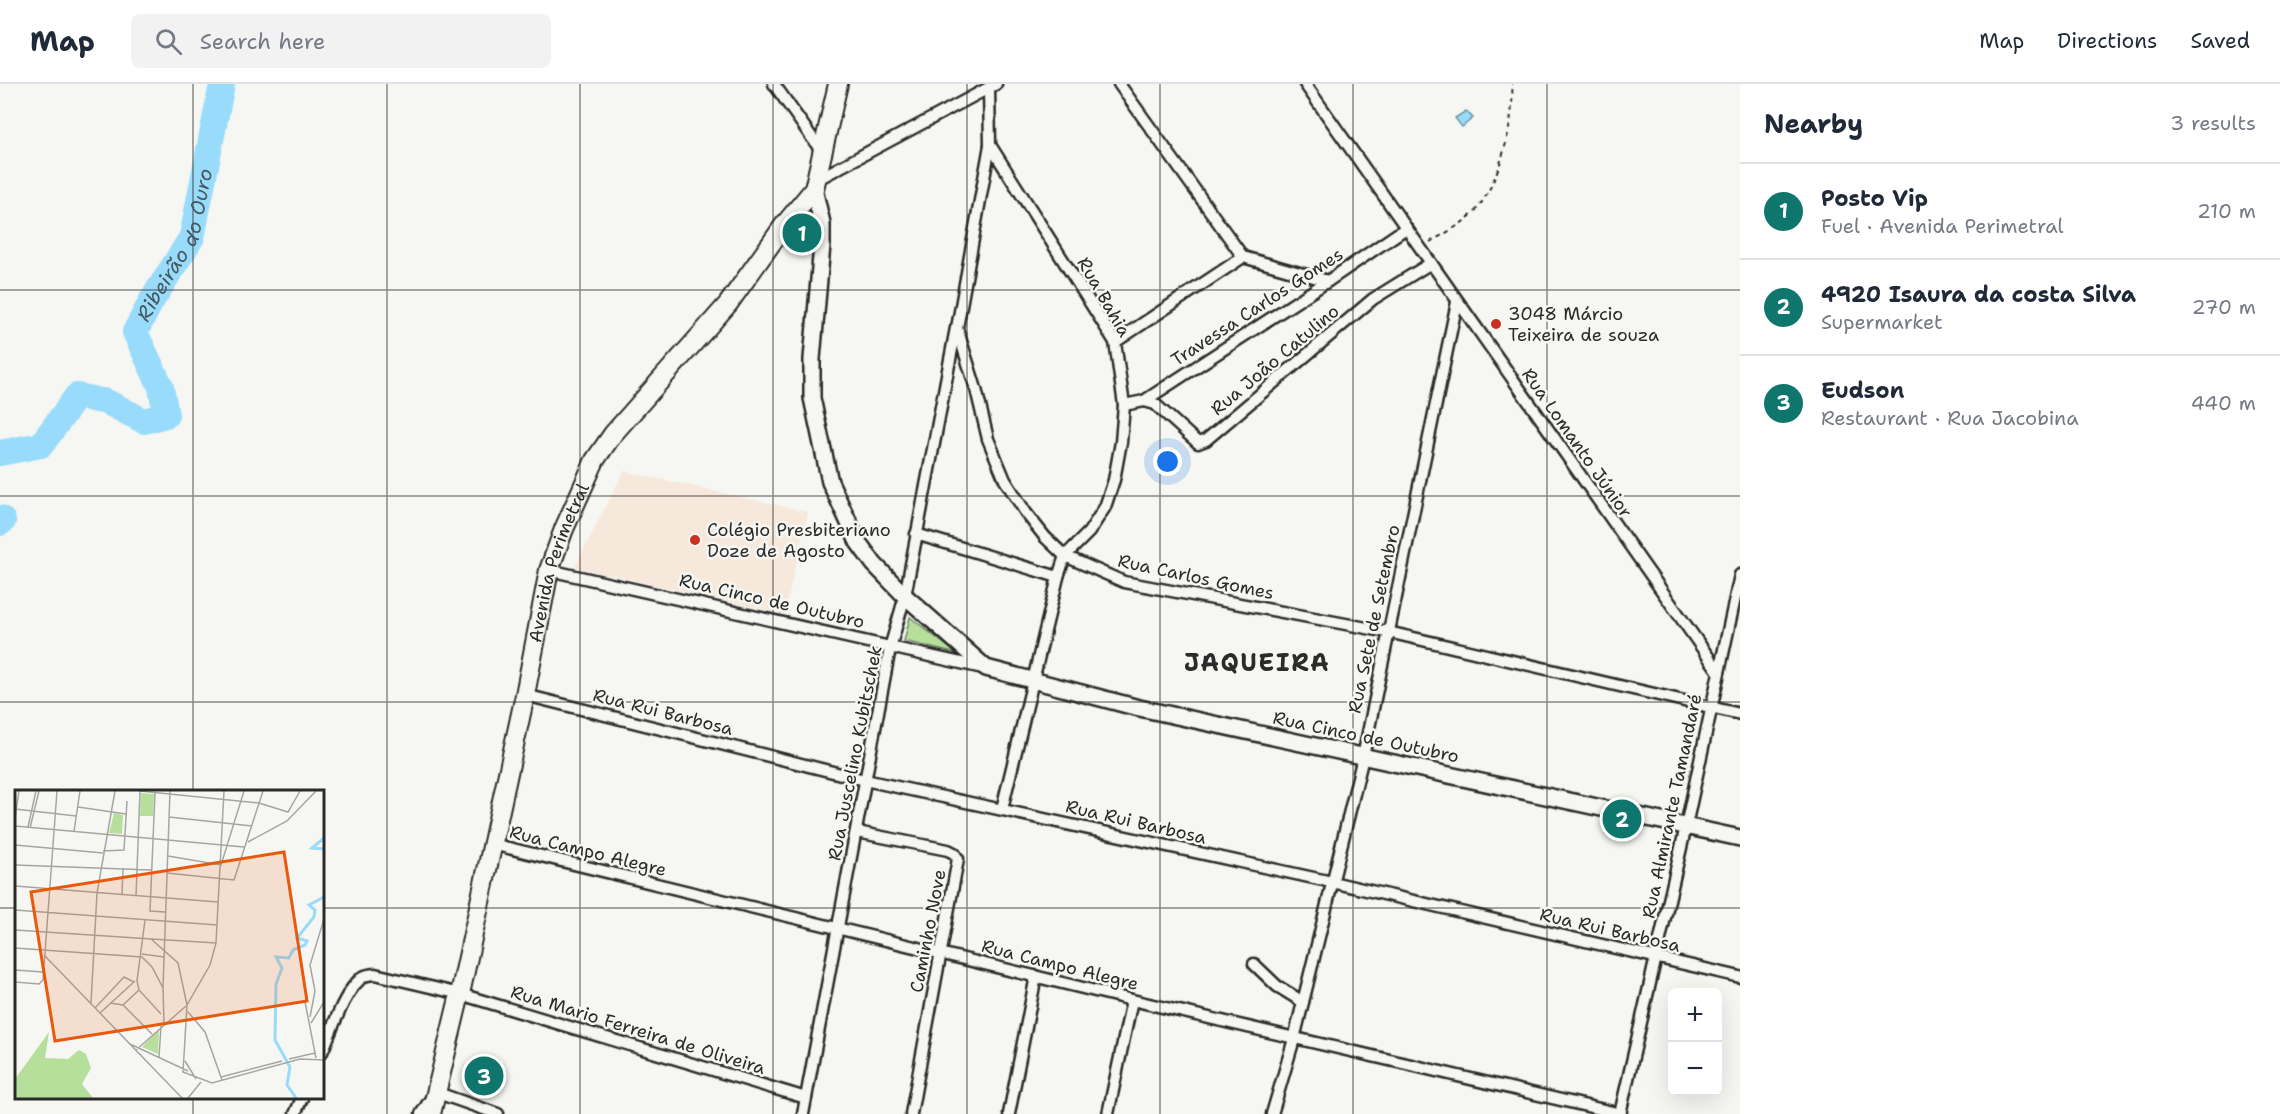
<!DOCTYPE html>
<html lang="en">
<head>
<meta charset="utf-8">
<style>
  :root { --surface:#fff; --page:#f2f2f3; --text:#1f2937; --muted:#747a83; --line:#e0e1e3; --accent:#0f766e }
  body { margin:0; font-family:"Shantell Sans",sans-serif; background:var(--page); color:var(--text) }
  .controls { position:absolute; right:18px; bottom:18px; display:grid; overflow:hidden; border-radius:9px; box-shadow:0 6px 24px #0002 }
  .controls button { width:54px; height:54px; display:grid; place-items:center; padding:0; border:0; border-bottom:2px solid var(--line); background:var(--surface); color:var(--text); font:30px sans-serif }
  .you { position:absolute; left:1168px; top:378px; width:21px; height:21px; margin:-15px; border:4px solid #fff; border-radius:50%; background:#1a73e8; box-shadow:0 0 0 9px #1a73e833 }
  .badge { display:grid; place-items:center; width:39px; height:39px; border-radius:50%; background:var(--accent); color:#fff; font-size:20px; font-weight:700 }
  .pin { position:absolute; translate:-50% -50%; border:3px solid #fff; box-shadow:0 2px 6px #0006 }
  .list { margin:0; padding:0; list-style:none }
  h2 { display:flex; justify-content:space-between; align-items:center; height:78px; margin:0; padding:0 24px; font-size:26px }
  h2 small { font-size:20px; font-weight:400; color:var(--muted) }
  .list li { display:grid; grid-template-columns:39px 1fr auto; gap:18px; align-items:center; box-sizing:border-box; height:96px; padding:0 24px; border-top:2px solid var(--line) }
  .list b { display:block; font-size:22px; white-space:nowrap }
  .list p { margin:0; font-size:20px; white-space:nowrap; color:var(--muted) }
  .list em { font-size:20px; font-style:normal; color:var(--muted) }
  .icon { flex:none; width:33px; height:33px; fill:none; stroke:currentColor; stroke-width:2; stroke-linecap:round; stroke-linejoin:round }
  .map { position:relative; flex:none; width:1740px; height:1030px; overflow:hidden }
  header { display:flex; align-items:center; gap:36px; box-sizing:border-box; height:84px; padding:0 30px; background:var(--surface); border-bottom:2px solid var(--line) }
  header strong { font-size:28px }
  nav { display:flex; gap:33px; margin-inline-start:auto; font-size:21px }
  .search { width:420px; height:54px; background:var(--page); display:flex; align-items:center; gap:15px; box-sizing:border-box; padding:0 21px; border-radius:9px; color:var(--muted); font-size:22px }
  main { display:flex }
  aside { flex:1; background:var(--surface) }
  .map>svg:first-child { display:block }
</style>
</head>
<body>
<header>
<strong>Map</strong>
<div class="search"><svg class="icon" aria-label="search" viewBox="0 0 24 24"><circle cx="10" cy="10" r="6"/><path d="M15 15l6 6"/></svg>Search here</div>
<nav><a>Map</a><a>Directions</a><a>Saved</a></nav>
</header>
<main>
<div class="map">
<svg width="1740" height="1030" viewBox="0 0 1740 1030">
  <rect width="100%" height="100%" fill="#f6f6f2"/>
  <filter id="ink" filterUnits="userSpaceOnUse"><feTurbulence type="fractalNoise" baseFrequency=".0167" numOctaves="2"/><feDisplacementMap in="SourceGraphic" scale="12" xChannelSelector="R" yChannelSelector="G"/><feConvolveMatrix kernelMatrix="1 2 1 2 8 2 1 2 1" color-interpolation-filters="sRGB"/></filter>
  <g filter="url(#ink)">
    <path fill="#f6e8db" d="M624,387L808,428L784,530L575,483Z"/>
    <path fill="#b6df9c" stroke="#708564" stroke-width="1.5" d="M910,533L957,570L904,557Z"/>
    <path fill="#98dbfa" stroke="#6c95a7" stroke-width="1.5" d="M1466,27L1473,34L1462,43L1455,34Z"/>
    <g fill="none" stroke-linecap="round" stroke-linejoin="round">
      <g stroke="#98dbfa" stroke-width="26">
        <path id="s1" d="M0,369L41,361L77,312L107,318L144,337L166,331L161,303L135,248L152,216L192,153L222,0"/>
        <path d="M0,434L3,437L0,439"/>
      </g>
      <g stroke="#2b2b2b" stroke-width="15">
        <g id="street">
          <path d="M774,0L822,68"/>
          <path d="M1119,0L1243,173L1328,197"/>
          <path d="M1305,0L1719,588"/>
          <path d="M989,5L990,61L957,244L976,305L988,355L1005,396L1026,429L1045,453L1065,472L1124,498L1388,548L1740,630"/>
          <path d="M990,61L1115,258L1124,321L1121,358L1114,396L1105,423L1089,448L1065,472L1058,493L1002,725"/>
          <path d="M816,96L996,0"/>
          <path d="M1115,258L1243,173"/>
          <path d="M1144,317L1155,320L1198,359L1206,356L1373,215L1431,179"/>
          <path d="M1124,321L1144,317L1328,197L1406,144"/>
          <path d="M916,450L1058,493"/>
          <path d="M549,486L983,584"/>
          <path d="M525,611L865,696L1332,798L1740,893"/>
          <path d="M857,748L948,766L954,769L958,775L911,1030"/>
          <path d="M492,760L1132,916L1621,1030"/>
          <path d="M1254,880L1277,902L1303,918"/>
          <path d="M322,968C331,949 346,901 365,892C366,891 374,890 375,890L460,910L806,1014"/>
          <path d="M295,1030L302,1014"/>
          <path d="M421,1030L435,1008L498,1030"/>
          <path d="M803,1030L890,564L905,512L956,244"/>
          <path d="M1009,1030L1036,892"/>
          <path d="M1108,1030L1132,916"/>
          <path d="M1272,1030L1294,955L1363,673L1457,218"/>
          <path d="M1620,1030L1686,742L1740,491"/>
        </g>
      </g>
      <g stroke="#2b2b2b" stroke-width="20">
        <path id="secondary" d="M814,105L822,139V161L812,275V314L830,398L858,458L874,480L905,512L986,584L1135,623L1740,754"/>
      </g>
      <g stroke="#2b2b2b" stroke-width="22">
        <g id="primary">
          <path id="s2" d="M431,1030L460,910L525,611L549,486L564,445L595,376L613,350L728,220L785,140L814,105L838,0"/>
        </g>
      </g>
      <path stroke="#2b2b2b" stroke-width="2" stroke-dasharray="4.5 4.5" stroke-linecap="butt" d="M1430,158C1444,150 1467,138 1477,125C1500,96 1515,37 1512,0"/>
      <use href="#street" stroke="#f6f6f2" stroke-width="10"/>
      <use href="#secondary" stroke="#f6f6f2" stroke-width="15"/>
      <use href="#primary" stroke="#f6f6f2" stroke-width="18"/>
    </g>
  </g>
  <path fill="none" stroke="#2b2b2b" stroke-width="1.5" stroke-opacity="0.55" d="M193,0V708M387,0V1030M580,0V1030M773,0V1030M967,0V1030M1160,0V1030M1353,0V1030M1547,0V1030M0,206H1740M0,412H1740M0,618H1740M0,824H16M322,824H1740M193,1014V1030"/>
  <g fill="#c8321e" stroke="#f6f6f2" stroke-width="2">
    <circle cx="1496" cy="240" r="6"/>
    <circle cx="695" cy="456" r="6"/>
  </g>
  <g text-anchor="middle" stroke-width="5" stroke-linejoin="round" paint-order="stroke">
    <g font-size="18" fill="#2b2b2b" stroke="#f6f6f2">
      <text transform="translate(1104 213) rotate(60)" y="6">Rua Bahia</text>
      <text transform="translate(1257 223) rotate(-33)" y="6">Travessa Carlos Gomes</text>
      <text transform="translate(1275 276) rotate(-40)" y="6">Rua João Catulino</text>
      <text transform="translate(1577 359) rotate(55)" y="6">Rua Lomanto Júnior</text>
      <text dy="6" stroke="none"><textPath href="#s2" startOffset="566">Avenida Perimetral</textPath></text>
      <text transform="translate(1196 493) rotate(12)" y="6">Rua Carlos Gomes</text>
      <text transform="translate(772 517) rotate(13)" y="6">Rua Cinco de Outubro</text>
      <text transform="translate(1374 535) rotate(-78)" y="6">Rua Sete de Setembro</text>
      <text transform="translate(663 628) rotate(14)" y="6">Rua Rui Barbosa</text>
      <text transform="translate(1366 653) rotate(12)" y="6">Rua Cinco de Outubro</text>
      <text transform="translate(855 669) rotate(-79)" y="6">Rua Juscelino Kubitschek</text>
      <text transform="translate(1672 722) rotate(-78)" y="6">Rua Almirante Tamandaré</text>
      <text transform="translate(1136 738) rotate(13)" y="6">Rua Rui Barbosa</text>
      <text transform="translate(588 767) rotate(14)" y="6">Rua Campo Alegre</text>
      <text transform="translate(1610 846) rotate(13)" y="6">Rua Rui Barbosa</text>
      <text transform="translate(928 847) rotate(-79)" y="6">Caminho Nove</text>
      <text transform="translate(1060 881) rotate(14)" y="6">Rua Campo Alegre</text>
      <text transform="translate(638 946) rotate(17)" y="6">Rua Mario Ferreira de Oliveira</text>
    </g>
    <g font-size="18" fill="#2b2b2b" stroke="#f6f6f2" text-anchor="start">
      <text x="1508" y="236">3048 Márcio<tspan x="1508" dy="21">Teixeira de souza</tspan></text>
      <text x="707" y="452">Colégio Presbiteriano<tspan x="707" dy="21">Doze de Agosto</tspan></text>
    </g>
    <g font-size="20" font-style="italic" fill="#46575f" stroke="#f6f6f2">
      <text dy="7" stroke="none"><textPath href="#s1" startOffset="384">Ribeirão do Ouro</textPath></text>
    </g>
    <g font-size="24" font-weight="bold" letter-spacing="1.5" fill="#2b2b2b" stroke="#f6f6f2">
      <text x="1257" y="587">JAQUEIRA</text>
    </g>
  </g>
  <g transform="translate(15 706)">
    <rect width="309" height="309" fill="#f6f6f2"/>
    <path d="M126,3L139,4L138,26H125ZM99,23L108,25L107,44L94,43ZM144,239L143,264L127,257ZM34,242L30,268L53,269L64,260L71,264L76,278L67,294L78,308H0V289Z" fill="#b6df9c"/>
    <path fill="none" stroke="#98dbfa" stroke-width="3" d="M309,48L297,58L309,59M281,308L272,295L275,277L260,250L261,194L267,178L261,167L274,168L278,160L290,155L292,151L282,148L299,127L300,120L294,115L309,107"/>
    <path fill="none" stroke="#a5a5a2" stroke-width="1.5" d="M125,1L244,13L273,22L285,1M209,1L201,153L195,175L172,215L168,282L197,293L285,269L309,270M140,3L135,121L150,122M63,17L111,24M0,19L61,26M154,27L237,36M0,28L4,1M0,36L229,57M13,37L21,1M15,38L24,1M59,41L65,1M233,52L272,31L301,1M0,55L88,63M88,61L109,60L112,11M153,66L206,75L229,1M0,75L136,80M152,83L219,90L248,1M0,96L203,112M107,104L108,78M121,106L125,1M0,120L202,135M130,130L122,191L124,200L146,224M0,140L136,149L163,173L172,215M137,149L201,153M0,158L127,167L137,177L148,198L149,233M127,164L149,167M29,165L167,308M0,180L28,182M0,192L24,194L28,190L42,1M148,197L155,1M290,212L301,268M76,213L82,103L100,1M95,213L108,215L137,244M108,215L124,200M80,218L109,187L119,192M173,222L190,242L207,290M85,223L120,191M295,227L300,201L295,175L309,129M296,233L309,212M115,254L173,281M121,260L171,216M144,267L146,236M274,269L300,263M170,271L181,289M206,287L267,271M173,308L186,292"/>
    <path fill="#e8590c" fill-opacity="0.15" stroke="#e8590c" stroke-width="3" d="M269,62L292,211L40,251L16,102Z"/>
    <rect width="309" height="309" fill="none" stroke="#2b2b2b" stroke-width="3"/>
  </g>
</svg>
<div class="controls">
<button>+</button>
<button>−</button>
</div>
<div class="you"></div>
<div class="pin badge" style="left:802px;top:149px">1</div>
<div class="pin badge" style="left:1622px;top:735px">2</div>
<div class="pin badge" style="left:484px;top:992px">3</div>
</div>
<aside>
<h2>Nearby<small>3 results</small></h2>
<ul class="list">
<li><span class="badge">1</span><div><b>Posto Vip</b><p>Fuel · Avenida Perimetral</p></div><em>210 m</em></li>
<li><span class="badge">2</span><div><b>4920 Isaura da costa Silva</b><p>Supermarket</p></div><em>270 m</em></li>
<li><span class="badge">3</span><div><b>Eudson</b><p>Restaurant · Rua Jacobina</p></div><em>440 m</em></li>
</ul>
</aside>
</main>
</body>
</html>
